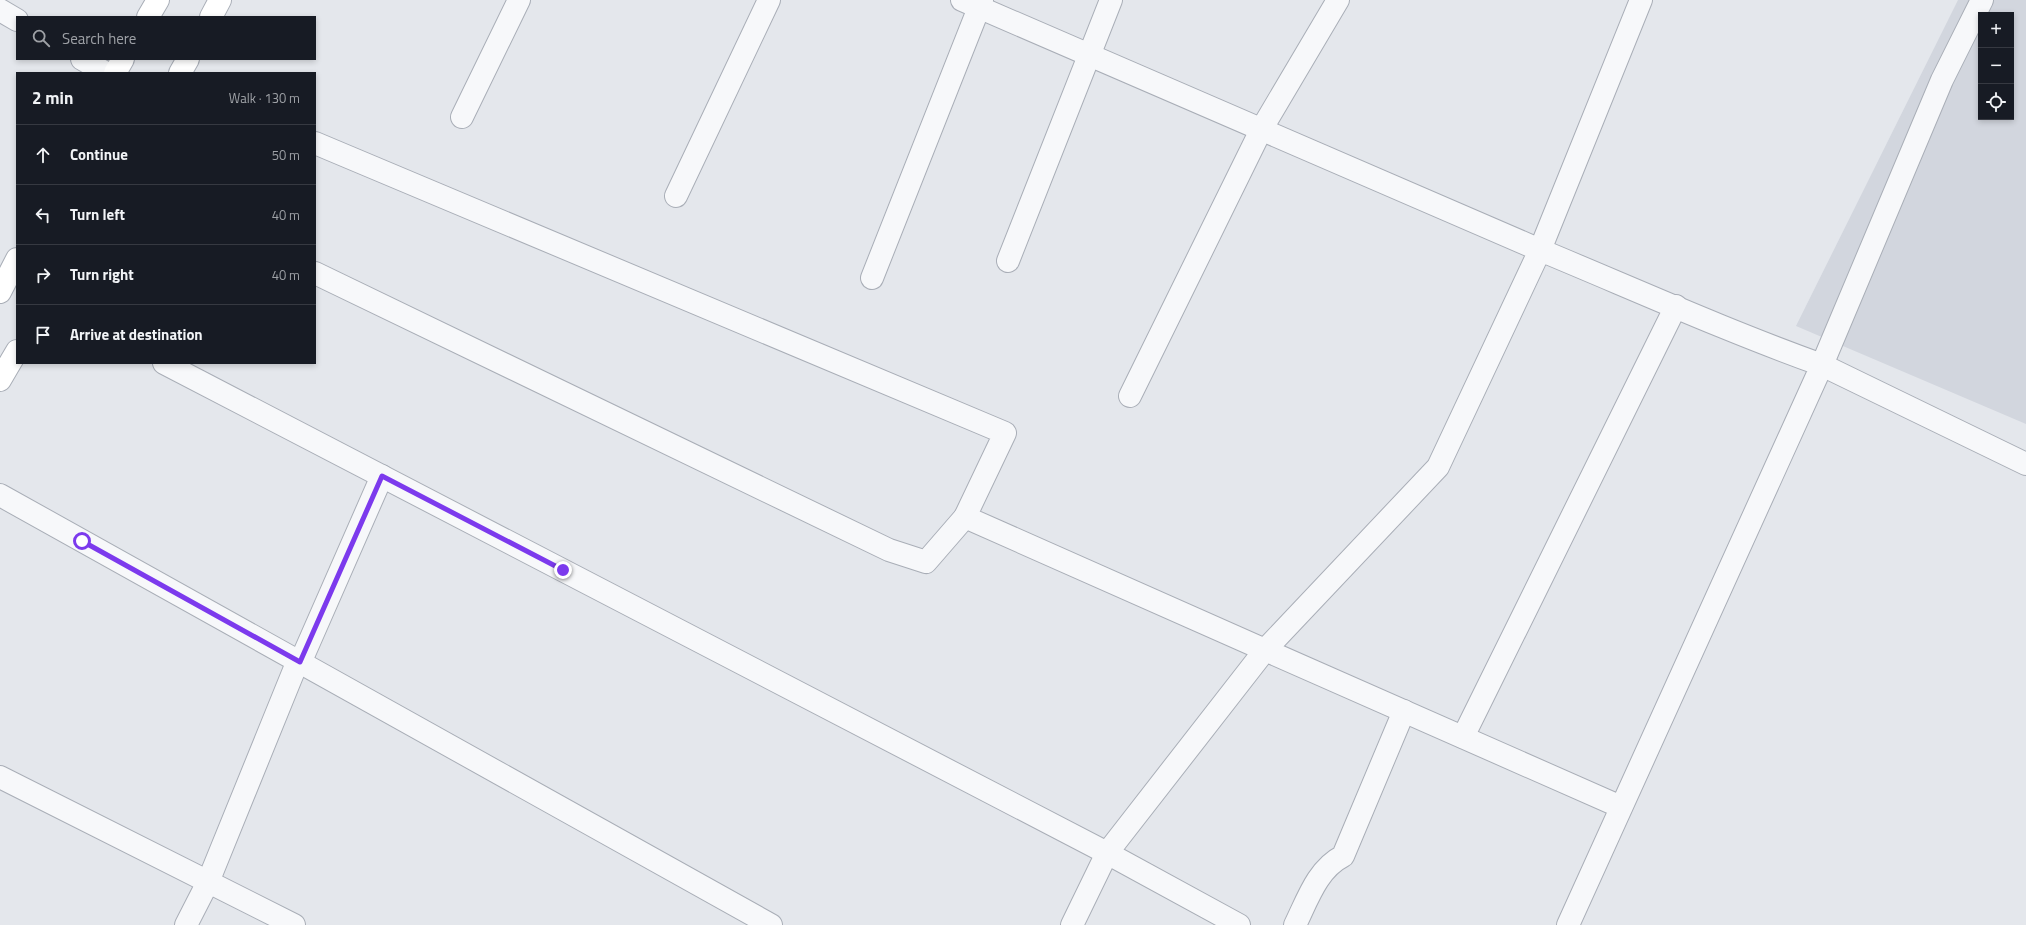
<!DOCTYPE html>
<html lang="en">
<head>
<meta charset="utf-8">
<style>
  :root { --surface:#171b24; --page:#20242c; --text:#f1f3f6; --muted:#9ea1a6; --line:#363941 }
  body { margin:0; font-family:"Titillium Web",sans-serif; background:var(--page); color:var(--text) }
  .controls { position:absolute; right:12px; top:12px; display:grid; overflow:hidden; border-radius:0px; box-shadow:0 2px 6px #0003 }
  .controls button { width:36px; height:36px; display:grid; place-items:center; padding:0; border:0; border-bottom:1px solid var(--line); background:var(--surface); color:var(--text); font:20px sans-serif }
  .stop { position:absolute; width:12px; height:12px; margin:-9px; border:3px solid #7c3aed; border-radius:50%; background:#fff }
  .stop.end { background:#7c3aed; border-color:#fff; box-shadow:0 1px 4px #0008 }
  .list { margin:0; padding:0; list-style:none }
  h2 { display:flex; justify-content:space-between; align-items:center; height:52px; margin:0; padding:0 16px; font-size:17px }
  h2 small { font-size:13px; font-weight:400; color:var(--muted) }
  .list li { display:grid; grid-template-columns:26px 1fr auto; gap:12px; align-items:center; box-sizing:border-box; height:60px; padding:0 16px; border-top:1px solid var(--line) }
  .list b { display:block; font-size:15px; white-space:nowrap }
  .list em { font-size:13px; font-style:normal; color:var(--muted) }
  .icon { flex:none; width:22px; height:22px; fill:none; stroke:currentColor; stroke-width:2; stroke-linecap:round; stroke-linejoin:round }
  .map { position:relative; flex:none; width:2026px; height:925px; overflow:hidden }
  .search { position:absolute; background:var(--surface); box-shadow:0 2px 6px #0003; left:16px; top:16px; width:300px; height:44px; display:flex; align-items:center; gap:10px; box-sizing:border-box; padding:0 14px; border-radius:0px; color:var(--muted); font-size:15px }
  .panel { position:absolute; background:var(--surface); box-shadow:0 2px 6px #0003; left:16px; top:72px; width:300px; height:292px; border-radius:0px }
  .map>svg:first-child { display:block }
</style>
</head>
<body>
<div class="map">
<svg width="2026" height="925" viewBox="0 0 2026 925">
  <rect width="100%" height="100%" fill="#e4e7ec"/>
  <path fill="#d2d6de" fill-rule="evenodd" d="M1958,0H2026V424L1796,326ZM1981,15H2011V117H1981Z"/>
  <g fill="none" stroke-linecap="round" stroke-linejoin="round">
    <g stroke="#a9aeb7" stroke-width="24">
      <g id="minor">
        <path d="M962,0L1540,250L1641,0"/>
        <path d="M1982,0L1942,80L1822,365L2026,464"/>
        <path d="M0,10L17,20"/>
        <path d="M82,59L106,73"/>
        <path d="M462,117L519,0"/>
        <path d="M315,143L1005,433L965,517L1265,650L1438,467L1540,250C1634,289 1727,331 1822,365L1568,925"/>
        <path d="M676,196L769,0"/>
        <path d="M1008,261L1111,0"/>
        <path d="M315,273L889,550L926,562L965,517"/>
        <path d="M872,278L982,0"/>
        <path d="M164,363L1107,853L1239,925"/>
        <path d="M1130,396L1261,130L1338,0"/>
        <path d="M0,495L771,925"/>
        <path d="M1463,737L1676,306"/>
        <path d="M0,777L294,925"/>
        <path d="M186,925L208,882L297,663H300L382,476"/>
        <path d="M1072,925L1107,853L1265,650L1621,807"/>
        <path d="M1295,925C1307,901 1317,869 1343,856L1404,711"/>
      </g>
    </g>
    <g stroke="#a9aeb7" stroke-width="24">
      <g id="secondary">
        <path d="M148,17L158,0"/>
        <path d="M211,17L220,0"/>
        <path d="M115,73L123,59"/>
        <path d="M180,73L188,59"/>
        <path d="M0,292L17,259"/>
        <path d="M0,380L17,351"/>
      </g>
    </g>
    <use href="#minor" stroke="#f7f8fa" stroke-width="22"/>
    <use href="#secondary" stroke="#fff" stroke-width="22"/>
  </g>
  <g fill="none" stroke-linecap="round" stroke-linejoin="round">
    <path stroke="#7c3aed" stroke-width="5" d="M82,541L300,662L382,476L563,570"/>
  </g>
</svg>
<div class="controls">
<button>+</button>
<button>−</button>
<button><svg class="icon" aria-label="locate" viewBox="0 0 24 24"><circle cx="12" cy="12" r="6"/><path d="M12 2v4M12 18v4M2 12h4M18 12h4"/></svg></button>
</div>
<div class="stop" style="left:82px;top:541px"></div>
<div class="stop end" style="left:563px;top:570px"></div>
<div class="search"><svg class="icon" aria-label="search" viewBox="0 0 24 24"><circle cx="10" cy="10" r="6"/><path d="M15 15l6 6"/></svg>Search here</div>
<section class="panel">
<h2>2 min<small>Walk · 130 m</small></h2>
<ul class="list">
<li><svg class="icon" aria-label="ahead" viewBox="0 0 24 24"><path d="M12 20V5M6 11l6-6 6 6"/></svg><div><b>Continue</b></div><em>50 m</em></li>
<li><svg class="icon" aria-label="left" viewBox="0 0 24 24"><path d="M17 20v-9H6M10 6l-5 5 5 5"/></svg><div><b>Turn left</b></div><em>40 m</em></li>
<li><svg class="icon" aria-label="right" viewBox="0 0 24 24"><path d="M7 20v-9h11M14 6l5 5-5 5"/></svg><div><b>Turn right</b></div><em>40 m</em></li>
<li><svg class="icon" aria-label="arrive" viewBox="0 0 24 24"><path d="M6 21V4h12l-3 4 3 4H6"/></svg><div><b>Arrive at destination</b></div></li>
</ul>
</section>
</div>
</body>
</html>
